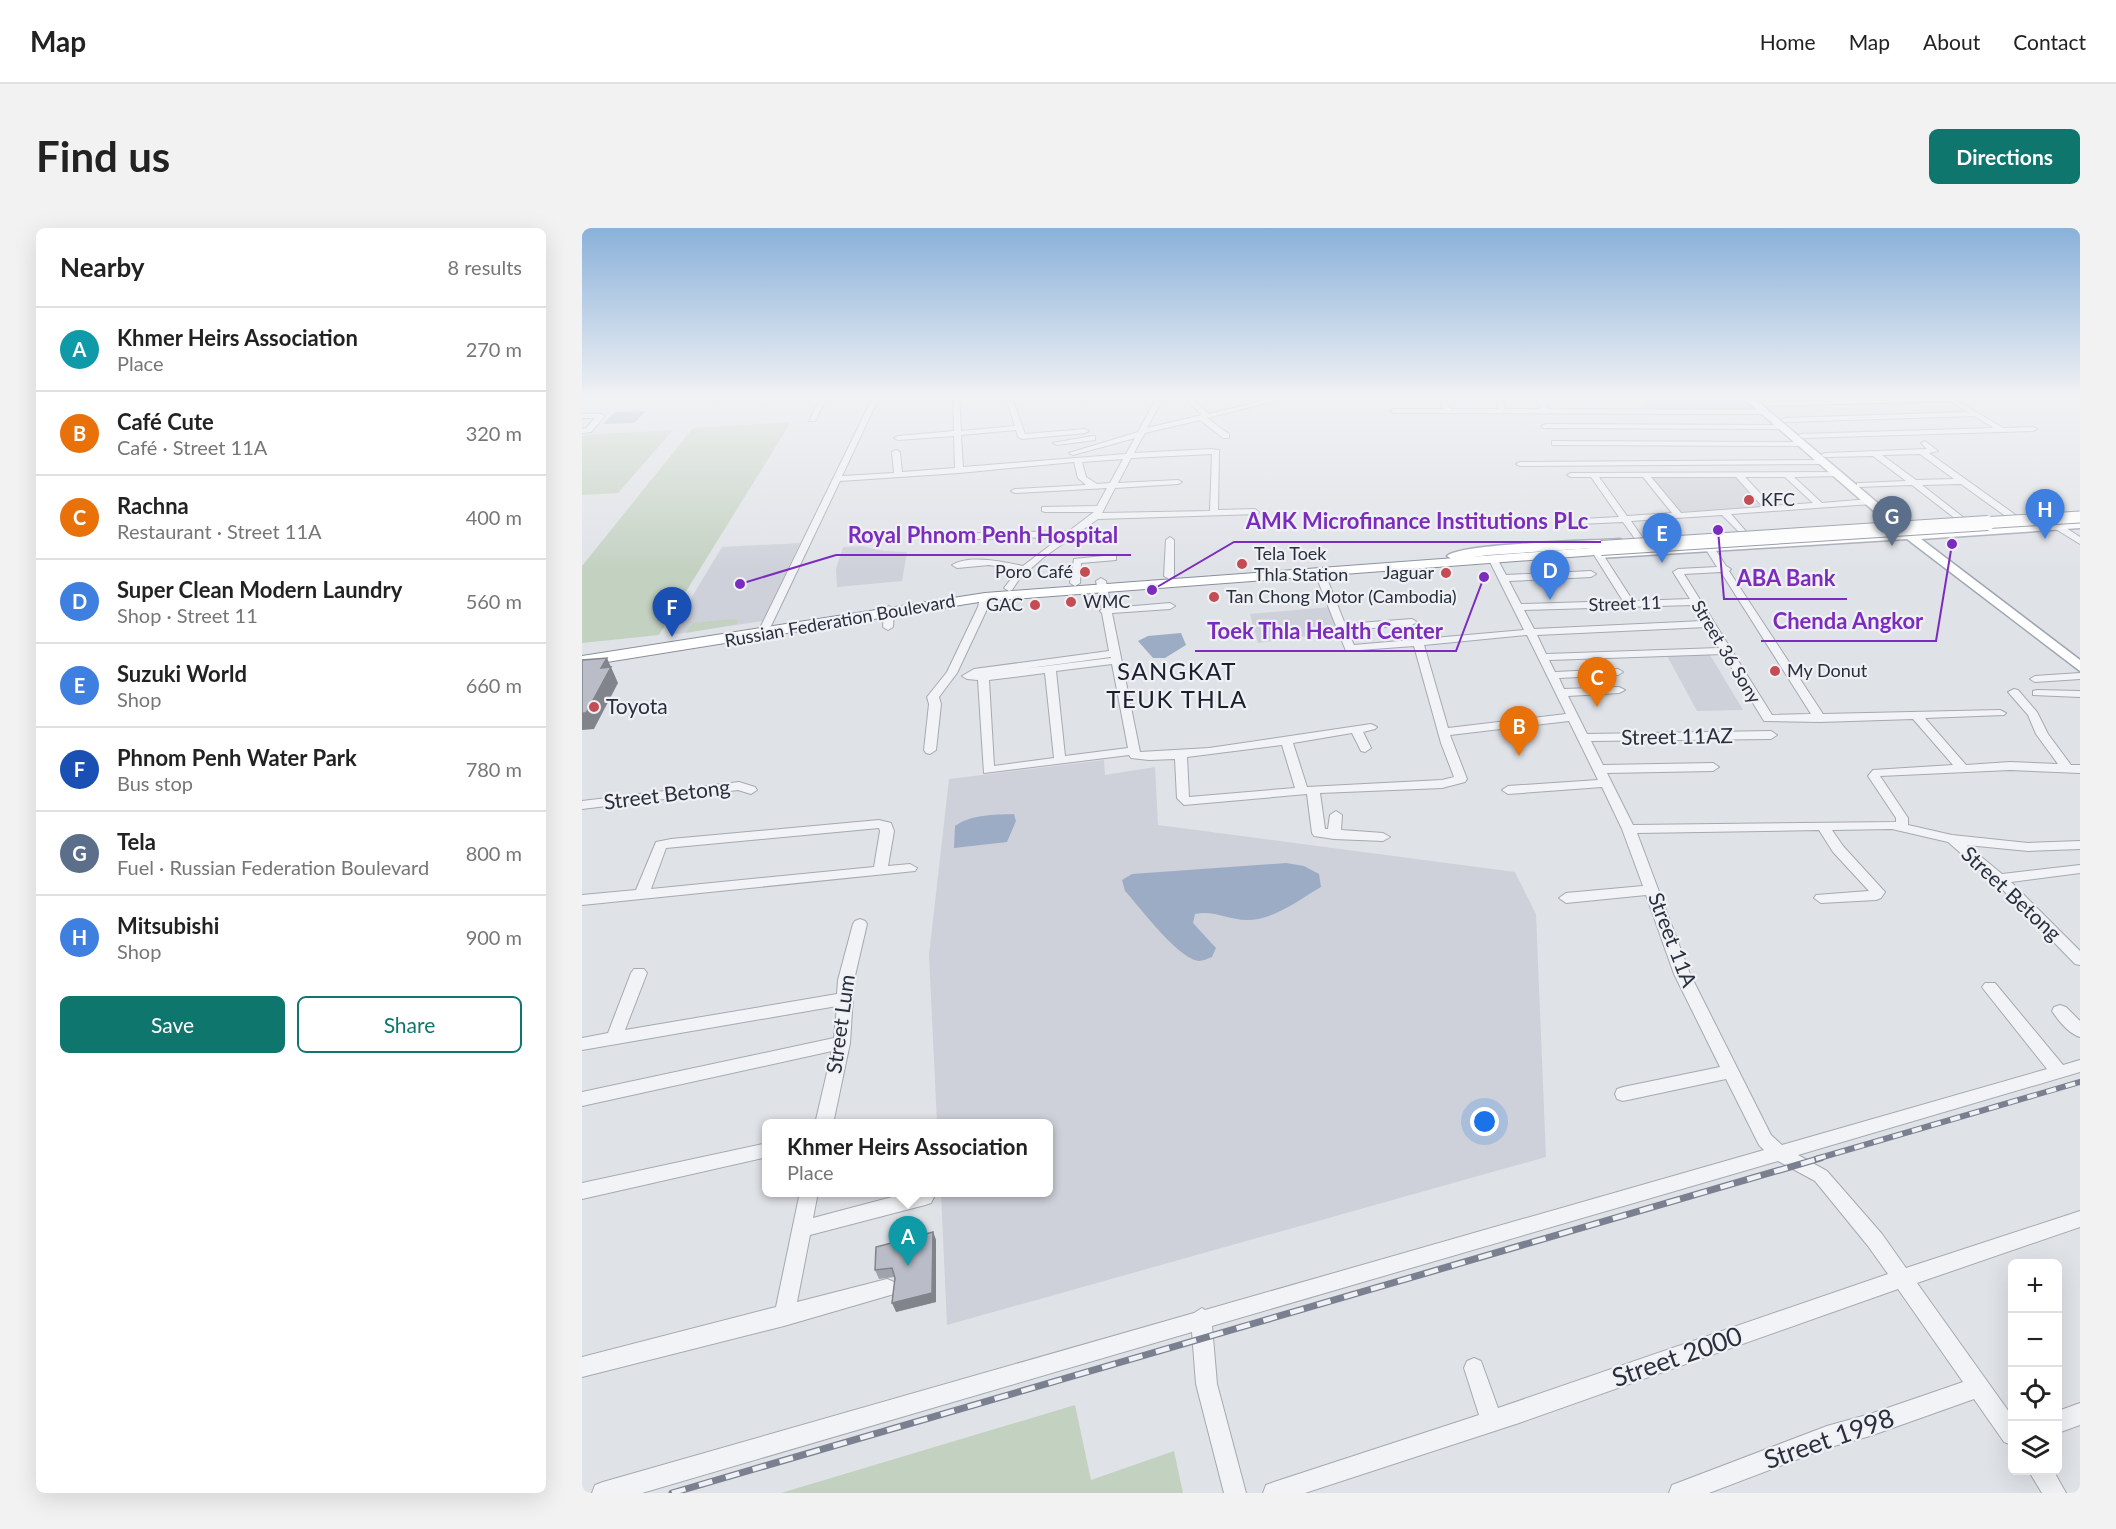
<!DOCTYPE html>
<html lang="en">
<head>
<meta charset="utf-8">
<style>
  :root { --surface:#fff; --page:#f2f2f2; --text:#222; --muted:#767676; --line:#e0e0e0; --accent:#0f766e }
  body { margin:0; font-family:Lato,sans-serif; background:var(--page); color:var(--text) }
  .controls { position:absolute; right:18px; bottom:18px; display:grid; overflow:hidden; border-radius:9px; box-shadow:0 6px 24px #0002 }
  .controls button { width:54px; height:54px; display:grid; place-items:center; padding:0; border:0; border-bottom:2px solid var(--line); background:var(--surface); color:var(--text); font:30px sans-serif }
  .you { position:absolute; left:903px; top:894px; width:21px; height:21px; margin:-15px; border:4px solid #fff; border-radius:50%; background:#1a73e8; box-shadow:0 0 0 9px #1a73e833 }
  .badge { display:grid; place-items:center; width:39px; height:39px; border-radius:50%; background:var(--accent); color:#fff; font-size:20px; font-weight:700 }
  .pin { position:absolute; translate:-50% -50px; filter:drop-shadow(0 2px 3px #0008) }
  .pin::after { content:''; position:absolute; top:32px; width:21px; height:18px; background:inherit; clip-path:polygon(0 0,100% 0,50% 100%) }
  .popup { position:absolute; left:180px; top:891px; width:291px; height:78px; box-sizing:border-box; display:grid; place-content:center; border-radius:9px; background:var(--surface); filter:drop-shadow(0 2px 4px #0005); font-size:20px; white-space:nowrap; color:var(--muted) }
  .popup b { font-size:22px; color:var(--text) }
  .popup::after { content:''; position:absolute; left:50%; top:100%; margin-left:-12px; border:12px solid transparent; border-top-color:var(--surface) }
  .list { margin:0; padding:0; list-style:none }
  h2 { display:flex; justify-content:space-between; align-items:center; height:78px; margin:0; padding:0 24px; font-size:26px }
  h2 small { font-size:20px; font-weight:400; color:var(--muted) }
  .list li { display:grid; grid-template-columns:39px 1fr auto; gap:18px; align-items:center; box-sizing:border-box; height:84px; padding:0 24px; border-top:2px solid var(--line) }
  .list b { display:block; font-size:22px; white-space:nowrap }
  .list p { margin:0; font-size:20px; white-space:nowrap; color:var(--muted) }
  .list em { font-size:20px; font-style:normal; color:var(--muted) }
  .actions { display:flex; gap:12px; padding:18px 24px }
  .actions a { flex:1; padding:14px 0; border:2px solid var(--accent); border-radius:9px; text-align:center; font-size:21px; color:var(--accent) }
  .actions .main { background:var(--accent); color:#fff }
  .icon { flex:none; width:33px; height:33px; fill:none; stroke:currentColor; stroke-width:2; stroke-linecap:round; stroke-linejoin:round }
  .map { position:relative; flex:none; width:1498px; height:1265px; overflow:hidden; border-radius:9px }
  header { display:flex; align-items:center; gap:36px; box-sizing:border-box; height:84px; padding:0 30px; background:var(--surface); border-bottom:2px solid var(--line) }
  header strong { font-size:28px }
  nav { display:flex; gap:33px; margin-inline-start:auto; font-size:21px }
  .intro { display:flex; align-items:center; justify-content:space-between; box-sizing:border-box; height:144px; padding:0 36px }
  h1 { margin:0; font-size:42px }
  .button { padding:15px 27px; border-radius:9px; background:var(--accent); color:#fff; font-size:21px; font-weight:700 }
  main { display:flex; gap:36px; padding:0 36px }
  aside { flex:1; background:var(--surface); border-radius:9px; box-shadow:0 6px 24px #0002 }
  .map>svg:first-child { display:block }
</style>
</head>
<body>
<header>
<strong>Map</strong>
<nav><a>Home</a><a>Map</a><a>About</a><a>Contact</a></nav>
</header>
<div class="intro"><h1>Find us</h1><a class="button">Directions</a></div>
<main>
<aside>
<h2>Nearby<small>8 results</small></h2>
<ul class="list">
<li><span class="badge" style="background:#0f9aa8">A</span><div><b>Khmer Heirs Association</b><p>Place</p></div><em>270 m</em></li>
<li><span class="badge" style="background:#e8710a">B</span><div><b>Café Cute</b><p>Café · Street 11A</p></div><em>320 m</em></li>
<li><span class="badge" style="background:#e8710a">C</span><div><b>Rachna</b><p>Restaurant · Street 11A</p></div><em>400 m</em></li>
<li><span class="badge" style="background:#3f7fe0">D</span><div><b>Super Clean Modern Laundry</b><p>Shop · Street 11</p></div><em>560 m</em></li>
<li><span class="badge" style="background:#3f7fe0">E</span><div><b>Suzuki World</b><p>Shop</p></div><em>660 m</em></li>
<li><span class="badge" style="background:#1a4fb4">F</span><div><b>Phnom Penh Water Park</b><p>Bus stop</p></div><em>780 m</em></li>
<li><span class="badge" style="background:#5c6f8a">G</span><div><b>Tela</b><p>Fuel · Russian Federation Boulevard</p></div><em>800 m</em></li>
<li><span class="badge" style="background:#3f7fe0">H</span><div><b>Mitsubishi</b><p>Shop</p></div><em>900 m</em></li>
</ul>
<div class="actions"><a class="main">Save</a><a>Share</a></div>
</aside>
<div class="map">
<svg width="1498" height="1265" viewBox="0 0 1498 1265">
  <rect width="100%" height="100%" fill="#dfe2e7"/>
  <g fill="#ced1d9">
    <path d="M1033,167H1158L1175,181H1064L1056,171H1035Z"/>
    <path d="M1160,247L1191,281L1088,285L1061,250Z"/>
    <path d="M218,315L181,393L87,407L140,319Z"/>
    <path d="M280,318L302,323L325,324L320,353L255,359L254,341L261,319Z"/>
    <path d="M749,379L758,403L676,415L668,386Z"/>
    <path d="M1127,425L1161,482L1115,483L1084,426Z"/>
    <path d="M522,532L523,547L573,539L576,597L933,644L954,686L964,929L365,1097L359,965L467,964V896L355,895L347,727L367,551Z"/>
  </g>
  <g fill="#c3d1c1">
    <path d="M209,194L77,407L0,415V338L111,200Z"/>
    <path d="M91,202L36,265L0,267V207Z"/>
    <path d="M149,391L156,392L155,396L104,405L111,395Z"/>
    <path d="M493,1177L509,1252L592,1223L601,1265H199Z"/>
  </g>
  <g fill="#9dacc5">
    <path d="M64,183L52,195L21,196L33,184Z"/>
    <path d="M599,405L604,417L583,430H571L556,413L566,408Z"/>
    <path d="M432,586L434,593L425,614L372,620L373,598C390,586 411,587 432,586Z"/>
    <path d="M704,635L722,638L737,646L739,659C717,672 691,692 665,692C646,692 632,682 613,686L611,695L634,720L630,729C627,730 621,733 617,733C595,730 558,679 543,663L540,652L550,646Z"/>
  </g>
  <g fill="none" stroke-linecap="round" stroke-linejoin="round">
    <g stroke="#a5a9b1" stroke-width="2">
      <g id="minor">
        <path d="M132,167H138L135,173L130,172Z"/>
        <path d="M240,167H246L233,193H227Z"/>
        <path d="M292,167H298L260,248L312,245L310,224L314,222L318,224L320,244L373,240L372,208L316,212L312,210L316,208L372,203L371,167H377L379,203L433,198L423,167H429L443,206L503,201L507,203L503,205L440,211L436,209L434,202L379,207L381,239L544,226L553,210L491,227L487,225L556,204L572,174L570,171L558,169L537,172L539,169L574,168L579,174L565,200L620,187L607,174V167H613V173L627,186L705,167H717L625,190L647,206V210H641L618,192L563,205L552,225L629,221L637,222L636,282L673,281L677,284L676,286L516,291L462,329L438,350L430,362L427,363L422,360L436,342L407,337L375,340L370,337C387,326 422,334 441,338L479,309L355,312L351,309L355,306L487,303L512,284H463L460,283V279L515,278L525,260L433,265L429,263L433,261L504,257L496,250L492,234L377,245L258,253L189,398L184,401L180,400L179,398ZM630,226L628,283L520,285L533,260L596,256L600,254L596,252L536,255L549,230ZM541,231L528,255L515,256L504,249L500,234Z"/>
        <path d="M517,167H534L503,173L500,171Z"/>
        <path d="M856,167H862L868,181H916V167H922L923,181H959L954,167H960L966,181L1183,182L1187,184L1183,186L812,185L808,183L812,181H861Z"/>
        <path d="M1369,169L1421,200L1451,199L1455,201L1451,203L1221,210L1217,208L1218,206L1412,200L1392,188L1203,194L1199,192L1203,190L1386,184L1368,173L1184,178L1181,176L1184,174Z"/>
        <path d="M0,186H19L23,188L9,204L0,205V201L4,200L13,190H0Z"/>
        <path d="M964,196L1201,197L1205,199L1201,201L961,200L960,198Z"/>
        <path d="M510,208H513V212L475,217L471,215Z"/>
        <path d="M973,213L1220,214L1224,216L1220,218L970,217V213Z"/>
        <path d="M1343,213L1356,223L1347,225L1435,288V292H1429L1379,256L1340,257L1386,293L1379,295L1330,257L1275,259V255H1278L1324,253L1291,228L1243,229L1239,227L1243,225L1345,221L1339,215ZM1338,226L1372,251L1334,252L1300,227Z"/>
        <path d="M1241,232L1245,234L1244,236L938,238L934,236L938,234Z"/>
        <path d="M1255,244H1258V248L1212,249L1240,275L1287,271L1290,272V276L1149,286L1167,307L1163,310L1140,287L1049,293L1063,313L1059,316L1056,315L1041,294L997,296L996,294L1000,291L1037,289L1009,249H989L985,247L989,245ZM1017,249H1061L1090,285L1045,288ZM1069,249H1154L1181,279L1099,285ZM1163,249H1203L1231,275L1190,278Z"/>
        <path d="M1472,296H1478L1498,309V316L1472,300Z"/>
        <path d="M588,309L592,312V348L587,351L582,348L584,312Z"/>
        <path d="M1128,317L1131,318L1144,338L1149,341L1147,343L1241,486L1418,482L1424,485L1422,487L1343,490L1384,537L1428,534L1476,536L1454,506L1446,487L1426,464L1432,461L1436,462L1455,484L1466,506L1489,537H1498V545L1428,542L1298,548L1326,590V597L1370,607L1446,615L1498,613V621L1446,623L1385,617L1420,646L1498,637V645L1429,654L1498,723V737L1493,736L1421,662L1366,614L1310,601L1250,602L1261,618L1303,664L1299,670L1294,672L1239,675L1232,670L1234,667L1287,663L1251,624L1237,602L1055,605L1108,746L1189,907L1200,917L1465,841L1403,763L1400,759L1403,755H1413L1481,837L1498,832V844L1216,927L1245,943L1300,1006L1324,1040L1498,983V999L1335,1055L1430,1188V1217L1422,1214L1392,1171L1288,1208L1245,1220L1127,1265H1087L1090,1257L1098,1254L1245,1198L1288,1186L1381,1154L1316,1061L937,1195L723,1265H681L684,1257L692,1254L897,1187L882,1140L885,1133L892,1130L899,1133L916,1180L1306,1046L1286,1018L1233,953L1196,933L630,1098L635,1156L664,1265H642L614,1156L610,1104L60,1265H10L13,1257L21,1254L612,1085L620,1080L623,1082L1182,922L1177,917L1144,851L1041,873L1035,871L1033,866L1035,861L1041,859L1138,839L1092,746L1064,667L984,675L977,670L984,665L1061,658L1040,601L1020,559L926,566L920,562L926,558L1016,552L987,493L868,507L885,551L883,554L860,560L738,565L743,601H746L748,587L754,583L760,587L759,602L801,605L808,609L801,613L752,611L732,608L730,605L725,566L602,577L595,570L593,531L567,532L549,530L547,527L402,545L396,452L385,451L380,448L392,441L527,423L520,385L518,383L520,381L514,353L519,350L524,353L529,380L588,375L593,378L588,381L530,385L558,524L627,520L789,496L795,499L793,501L781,504L789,520L783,524L779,523L770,505L711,515L725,559L860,552L872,549L859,515L832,418L764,423L732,343L734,341L742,343L763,396L830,391L835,394L830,397L765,402L772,417L942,402L908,334L913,331L916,332L924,347L1009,343L1014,346L1009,349L927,353L939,376L1041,373L1012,327L1017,324L1020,325L1051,373L1108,371L1091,344L1096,341L1135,339L1123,320ZM1139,344L1229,486L1190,487L1102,346ZM1111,377L1121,393L952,401L942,382ZM1125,399L1137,420L964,426L955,407ZM945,407L984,486L866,500L842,417ZM1141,426L1182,493L1238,494L1331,491L1371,537L1291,542L1286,548L1314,590V594L1051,597L1025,545L1131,543L1137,539L1131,535L1021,537L1009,513L1189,511L1195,507L1189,503L1005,506L986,468L1037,465L1043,462L1037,459L982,461L977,450L1036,447L1041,444L1036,441L973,444L967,432ZM529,429V430L440,441ZM530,436L546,520L483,528L474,443ZM463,445L472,530L412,538L407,452ZM700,517L713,560L607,569L605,529Z"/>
        <path d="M531,327L534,328V332L499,335L498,355L493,358L488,355L492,331Z"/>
        <path d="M403,366L408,369L406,379L375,445L357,469L359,476L354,522L348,526L344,525L342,522L347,476L345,469L365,444L396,379L398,369Z"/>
        <path d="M307,378L312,381L311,399L306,402L301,399L302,381Z"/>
        <path d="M1498,445V451L1453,454L1448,451L1453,448Z"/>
        <path d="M1455,462L1498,463V469L1451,467V463Z"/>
        <path d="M157,554L173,559L175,562L169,566L156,562L0,581V573Z"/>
        <path d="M297,592L309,595L312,603L306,638L328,636L335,640L333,643L0,677V667L54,662L74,614L89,611ZM297,600L298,603L292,639L69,661L84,620Z"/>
        <path d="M278,691L283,693L285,696L272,752L268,815L251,896H233L250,823L0,878V864L252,810L255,778L0,822V810L26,805L49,745L52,741H62L65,745L43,802L255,766L256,752L271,696L273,693Z"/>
        <path d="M1478,777L1484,779L1498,793V809C1487,806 1476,792 1470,783L1472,779Z"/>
        <path d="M185,915V929L0,971V955Z"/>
        <path d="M218,964H236L231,990L329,964H350L352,969L349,975L343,977L228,1007L215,1074L305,1051L312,1054L315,1060L312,1066L202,1098L0,1149V1129L194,1079Z"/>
        <path d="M1498,1175V1197L1476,1205V1183Z"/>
        <path d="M1446,1242H1471L1484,1265H1460Z"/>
      </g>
    </g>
    <g stroke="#9fa5b2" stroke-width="3">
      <g id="major">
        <path d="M1158,167H1168L1330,304L1498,294V300L1339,311L1498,432V443L1325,311L1017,330L1015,327L1021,323L1317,305Z"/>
        <path d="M1038,311L1044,315L1042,318L906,327L871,332L865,328C879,315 1010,313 1038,311Z"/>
      </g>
    </g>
    <g stroke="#888e9d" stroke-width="2">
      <path id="highway" d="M1022,319L1027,320V326L403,373L0,438V428L403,365Z"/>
    </g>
    <use href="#minor" fill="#f2f3f6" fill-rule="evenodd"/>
    <use href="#major" fill="#fff" fill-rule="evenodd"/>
    <use href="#highway" fill="#fff" fill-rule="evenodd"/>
    <g stroke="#7a8090" stroke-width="6">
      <path id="rail-far1" d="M1234,931L1498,854"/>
    </g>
    <g stroke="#7a8090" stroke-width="7">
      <path id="rail" d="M90,1265L1239,930"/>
    </g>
    <use href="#rail-far1" stroke="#eff1f5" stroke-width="4" stroke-dasharray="10" stroke-linecap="butt"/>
    <use href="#rail" stroke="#eff1f5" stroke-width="4.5" stroke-dasharray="14" stroke-linecap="butt"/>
    <g stroke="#888e9d" stroke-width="13" stroke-linecap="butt">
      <path id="highway-bridge-far1" d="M1383,296L1498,289"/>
    </g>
    <g stroke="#888e9d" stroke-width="16" stroke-linecap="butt">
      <path id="highway-bridge" d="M1019,320L1406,295"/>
    </g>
    <use href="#highway-bridge-far1" stroke="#fff" stroke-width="11"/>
    <use href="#highway-bridge" stroke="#fff" stroke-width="14"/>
  </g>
  <path fill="#a0a3ab" d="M351,1004L354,1012V1074L314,1084L312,1049L297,1051L293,1042Z"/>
  <g fill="#82848b">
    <path d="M25,430L36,455L12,501L0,502V485L19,440Z"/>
    <path d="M351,1004L354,1012V1074L314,1084L310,1075Z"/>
  </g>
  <g fill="#babdc7" stroke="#82848b" stroke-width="1.5">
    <path d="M25,430L19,440L29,439L4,485H0V432Z"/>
    <path d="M351,1004L350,1065L310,1075L313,1050L310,1040L293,1042L294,1019Z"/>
  </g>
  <linearGradient id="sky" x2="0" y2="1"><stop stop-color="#8ab1da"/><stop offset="0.49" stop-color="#f1f2f4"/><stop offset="1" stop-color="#f1f2f4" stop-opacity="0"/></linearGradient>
  <rect width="1498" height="344" fill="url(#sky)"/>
  <g fill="#c44c52" stroke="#eff1f5" stroke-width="2">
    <circle cx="1167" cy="272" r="6"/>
    <circle cx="660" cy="336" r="6"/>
    <circle cx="503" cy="344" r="6"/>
    <circle cx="864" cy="345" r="6"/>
    <circle cx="632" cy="369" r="6"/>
    <circle cx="489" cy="374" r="6"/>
    <circle cx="453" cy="377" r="6"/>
    <circle cx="1193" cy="443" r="6"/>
    <circle cx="12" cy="479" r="6"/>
  </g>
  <g text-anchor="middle" stroke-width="4.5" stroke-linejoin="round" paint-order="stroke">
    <g font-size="18" fill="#292f3d" stroke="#eff1f5" text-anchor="start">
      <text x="1179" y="278">KFC</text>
      <text x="672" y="332">Tela Toek<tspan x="672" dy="21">Thla Station</tspan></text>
      <text x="491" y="350" text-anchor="end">Poro Café</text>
      <text x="852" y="351" text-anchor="end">Jaguar</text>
      <text x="644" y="375">Tan Chong Motor (Cambodia)</text>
      <text x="501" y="380">WMC</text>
      <text x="441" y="383" text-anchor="end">GAC</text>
      <text x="1205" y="449">My Donut</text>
    </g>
    <g font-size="18" fill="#292f3d" stroke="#eff1f5">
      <text transform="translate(1043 376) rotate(-2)" y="6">Street 11</text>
      <text transform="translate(258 393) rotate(-10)" y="6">Russian Federation Boulevard</text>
      <text transform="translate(1144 424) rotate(59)" y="6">Street 36 Sony</text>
    </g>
    <g font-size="21" fill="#292f3d" stroke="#eff1f5" text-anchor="start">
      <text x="24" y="486">Toyota</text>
    </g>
    <g font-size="21" fill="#292f3d" stroke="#eff1f5">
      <text transform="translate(1095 509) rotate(-1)" y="7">Street 11AZ</text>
      <text transform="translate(85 567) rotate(-7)" y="7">Street Betong</text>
      <text transform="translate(1429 666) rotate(43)" y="7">Street Betong</text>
      <text transform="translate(1090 712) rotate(69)" y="7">Street 11A</text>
      <text transform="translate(259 796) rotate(-82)" y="7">Street Lum</text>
    </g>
    <g font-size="24" letter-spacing="1.5" fill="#1b202e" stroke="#eff1f5">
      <text x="595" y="452">SANGKAT<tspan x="595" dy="28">TEUK THLA</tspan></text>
    </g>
    <g font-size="26" fill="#292f3d" stroke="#eff1f5">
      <text transform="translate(1095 1129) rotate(-19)" y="9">Street 2000</text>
      <text transform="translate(1247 1211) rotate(-19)" y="9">Street 1998</text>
    </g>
  </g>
  <path fill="none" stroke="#7b2cbf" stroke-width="2" d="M570 362L652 314H1019M158 356L254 327H549M1136 302L1142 371H1265M1370 316L1354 413H1179M902 349L874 423H613"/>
  <g fill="#7b2cbf" stroke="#eff1f5" stroke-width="2">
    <circle cx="570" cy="362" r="6"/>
    <circle cx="158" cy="356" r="6"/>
    <circle cx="1136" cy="302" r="6"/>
    <circle cx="1370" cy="316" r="6"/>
    <circle cx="902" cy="349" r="6"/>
  </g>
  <g font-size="22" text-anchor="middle" font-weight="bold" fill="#7b2cbf" stroke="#eff1f5" stroke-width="4.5" stroke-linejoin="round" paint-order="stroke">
    <text x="835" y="301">AMK Microfinance Institutions PLc</text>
    <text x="401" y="315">Royal Phnom Penh Hospital</text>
    <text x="1204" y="358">ABA Bank</text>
    <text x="1266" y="401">Chenda Angkor</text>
    <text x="743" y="411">Toek Thla Health Center</text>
  </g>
</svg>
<div class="controls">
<button>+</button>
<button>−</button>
<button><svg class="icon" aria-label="locate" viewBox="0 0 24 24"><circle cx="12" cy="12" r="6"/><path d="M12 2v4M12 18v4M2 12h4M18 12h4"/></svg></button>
<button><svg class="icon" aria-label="layers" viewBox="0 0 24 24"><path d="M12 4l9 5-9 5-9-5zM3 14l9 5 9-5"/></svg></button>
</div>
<div class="you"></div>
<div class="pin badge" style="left:326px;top:1038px;background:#0f9aa8">A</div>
<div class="popup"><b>Khmer Heirs Association</b>Place</div>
<div class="pin badge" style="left:937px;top:528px;background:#e8710a">B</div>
<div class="pin badge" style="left:1015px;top:479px;background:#e8710a">C</div>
<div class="pin badge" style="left:968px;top:372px;background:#3f7fe0">D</div>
<div class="pin badge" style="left:1080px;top:335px;background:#3f7fe0">E</div>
<div class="pin badge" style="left:90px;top:409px;background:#1a4fb4">F</div>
<div class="pin badge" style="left:1310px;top:318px;background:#5c6f8a">G</div>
<div class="pin badge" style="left:1463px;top:311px;background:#3f7fe0">H</div>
</div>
</main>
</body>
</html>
